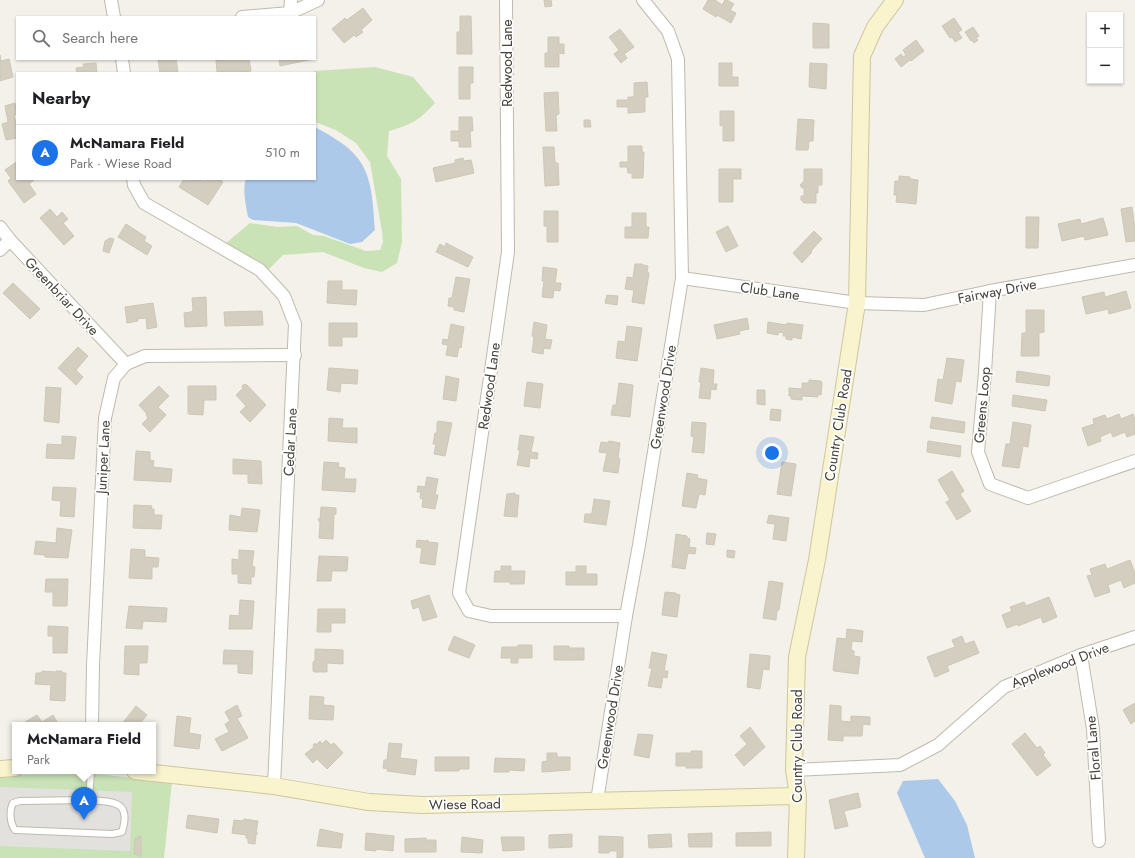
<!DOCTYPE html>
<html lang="en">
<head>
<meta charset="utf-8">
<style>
  :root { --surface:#fff; --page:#f2f2f2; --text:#202124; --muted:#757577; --line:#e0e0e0; --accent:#1a73e8 }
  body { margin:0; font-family:Jost,sans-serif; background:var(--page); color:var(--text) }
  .controls { position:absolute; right:12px; top:12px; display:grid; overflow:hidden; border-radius:0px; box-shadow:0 1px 3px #0004 }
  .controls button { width:36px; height:36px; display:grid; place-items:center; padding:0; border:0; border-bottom:1px solid var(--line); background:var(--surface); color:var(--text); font:20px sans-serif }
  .you { position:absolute; left:772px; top:453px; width:14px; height:14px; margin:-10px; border:3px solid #fff; border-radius:50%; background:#1a73e8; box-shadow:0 0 0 6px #1a73e833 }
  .badge { display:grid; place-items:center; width:26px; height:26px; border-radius:50%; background:var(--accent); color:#fff; font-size:13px; font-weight:700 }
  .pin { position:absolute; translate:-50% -33px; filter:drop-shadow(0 1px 2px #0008) }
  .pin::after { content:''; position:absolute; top:21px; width:14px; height:12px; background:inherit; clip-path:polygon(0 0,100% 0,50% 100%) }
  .popup { position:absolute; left:12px; top:722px; width:144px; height:52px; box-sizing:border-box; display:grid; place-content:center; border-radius:0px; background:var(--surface); filter:drop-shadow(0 1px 3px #0005); font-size:13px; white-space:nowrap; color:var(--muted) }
  .popup b { font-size:15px; color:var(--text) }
  .popup::after { content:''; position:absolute; left:50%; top:100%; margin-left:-8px; border:8px solid transparent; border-top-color:var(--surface) }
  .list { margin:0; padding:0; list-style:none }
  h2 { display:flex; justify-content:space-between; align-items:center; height:52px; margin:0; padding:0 16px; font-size:17px }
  h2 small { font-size:13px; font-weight:400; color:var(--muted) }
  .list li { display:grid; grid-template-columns:26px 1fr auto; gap:12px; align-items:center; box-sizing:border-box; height:56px; padding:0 16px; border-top:1px solid var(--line) }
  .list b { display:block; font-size:15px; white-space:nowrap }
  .list p { margin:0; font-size:13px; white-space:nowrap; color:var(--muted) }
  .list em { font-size:13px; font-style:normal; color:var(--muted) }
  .icon { flex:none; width:22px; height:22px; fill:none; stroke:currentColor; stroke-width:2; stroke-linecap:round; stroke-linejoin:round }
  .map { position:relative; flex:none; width:1135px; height:858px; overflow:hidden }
  .search { position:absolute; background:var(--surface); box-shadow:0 1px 3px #0004; left:16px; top:16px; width:300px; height:44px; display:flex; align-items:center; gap:10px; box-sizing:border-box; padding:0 14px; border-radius:0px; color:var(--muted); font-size:15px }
  .panel { position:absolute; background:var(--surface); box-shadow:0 1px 3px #0004; left:16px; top:72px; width:300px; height:108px; border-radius:0px }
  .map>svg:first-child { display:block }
</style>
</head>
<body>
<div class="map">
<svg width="1135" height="858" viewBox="0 0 1135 858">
  <rect width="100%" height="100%" fill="#f3f1ea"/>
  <g fill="#c9e3b7">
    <path d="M375,67L413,77L435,103C418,121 413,124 389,131L387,156L401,179L402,242L397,263L382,272L364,268L323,252L283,255L269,269L225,244L250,223L277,227L297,226L313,235L324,236L366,251L380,250L383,242L382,232L370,162L356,143L336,130L315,122L314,71Z"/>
    <path d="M96,774L172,782L164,858H0V775Z"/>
  </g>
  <path fill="#e2e1de" d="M0,787L132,792L130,851L0,846Z"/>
  <g fill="#adc9e9">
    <path d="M315,127C329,135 345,143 356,156C373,175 373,206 375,230L362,242L350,244L296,223L253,220L248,217C246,205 242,190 246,179H315Z"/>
    <path d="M938,779L955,801L967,825L975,858H925L897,793L903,781Z"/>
  </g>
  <g fill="#d3cec0" stroke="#cdc7b4">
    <path d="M544,0H551L552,6L545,7Z"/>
    <path d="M708,0H715L722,5L725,0H727L734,4L730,10L736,13L731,23L717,15L716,17L703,9Z"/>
    <path d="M363,8L372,20L361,30L363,32L356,37L354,35L344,43L332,29L345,18L347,20Z"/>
    <path d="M460,16H471L472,54H457V32H460Z"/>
    <path d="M954,18L962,30L958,32L962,38L955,42L952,37L950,38L942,26Z"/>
    <path d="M813,23L829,24V48H813Z"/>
    <path d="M973,27L979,36L976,38L978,40L974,43L972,40L971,41L965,32Z"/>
    <path d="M620,29L634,47L624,54L627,58L621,63L614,54L619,50L609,37Z"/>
    <path d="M548,37H559V44H564V54L559,53V67H545V53H548Z"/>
    <path d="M916,40L924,51L911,61L910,60L901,67L895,59L901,54L903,57L906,55L903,50Z"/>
    <path d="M0,55L1,61L9,59L13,77L0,81Z"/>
    <path d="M158,59H176L178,73H160Z"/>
    <path d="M223,59H249L251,71L235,73H227V71L217,72L216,60Z"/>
    <path d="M279,59H313L280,66Z"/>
    <path d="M96,63L97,73H77L76,68L84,67L83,64Z"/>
    <path d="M719,63H732V77H738V86H719Z"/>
    <path d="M810,63L827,64L826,89L809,87Z"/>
    <path d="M459,67H473V83H470V99H459Z"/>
    <path d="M647,82L648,97H645V112L628,113V107H617V100H628V97H634V83Z"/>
    <path d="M558,92L559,114L556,115L557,131H546L544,93Z"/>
    <path d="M15,103L17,114L14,115L17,129V138L6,140L2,124L8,122L5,106Z"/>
    <path d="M720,111H734V141H723V125L720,126Z"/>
    <path d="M459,117H472L473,131H470L471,147H459V141H451V131H459Z"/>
    <path d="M798,119L814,120L813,141H809L808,150H796Z"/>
    <path d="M584,120H590L591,127H584Z"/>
    <path d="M628,146H642V152H644L643,178H632V173H628L627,167H620V162H628Z"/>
    <path d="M543,147H554L555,163H558L559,185L545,186Z"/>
    <path d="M463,158L464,161L471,160L474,173L436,182L433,168L455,163V160Z"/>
    <path d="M16,162L17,179H33L34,180L29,184L36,194L24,203L8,181L11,178L5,170Z"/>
    <path d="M719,169H741V179H733V202H719Z"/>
    <path d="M804,169H822V185H818V193H816V203H804L801,200V196H804V188H802L800,185L804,181Z"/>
    <path d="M899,176L910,177V179L918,180L916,204L896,202L897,195H894L895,181H899Z"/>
    <path d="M184,179H192L195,181L196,179H200L205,182L207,179H218L223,182L208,205L179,187Z"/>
    <path d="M1132,207L1135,229V241L1126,242L1121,209Z"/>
    <path d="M50,209L57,217L62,212L68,219L63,223L74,236L64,245L40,218Z"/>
    <path d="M544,211H558V242H547V226H544Z"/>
    <path d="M632,213H646V227H649L648,238H625V227H632Z"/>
    <path d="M1026,217H1039L1038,248H1026Z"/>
    <path d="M1103,218L1108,235L1085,240L1084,236L1062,241L1058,224L1080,219L1081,224Z"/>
    <path d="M126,224L146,237L144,241L152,246L147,255L118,237Z"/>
    <path d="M728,226L738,246L726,252L716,232Z"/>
    <path d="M814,231L822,239L811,251L812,252L802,263L793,253Z"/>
    <path d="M110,238L114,239L109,253L103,251L105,241Z"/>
    <path d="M446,243L473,257L468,267L436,252L440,244L445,247Z"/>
    <path d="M635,264H642L643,265L648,266L647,272L649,273L644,304L632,302L634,290L625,289L627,277L633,278Z"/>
    <path d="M543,267L557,269L555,283H561L560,291L554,290L553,298L542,297L544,281H542Z"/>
    <path d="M456,277L470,279L464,312L454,310V307L448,306L449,298H452Z"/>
    <path d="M328,281H342V290H357L356,305L327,303Z"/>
    <path d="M13,283L40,309L30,319L3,293Z"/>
    <path d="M1126,291L1131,308L1109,314L1108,309L1086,314L1082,297L1104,292L1105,297Z"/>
    <path d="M607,295L618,296L617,305L605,303Z"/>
    <path d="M206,297L207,326L185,327L184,313L191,312L193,310L192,298Z"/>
    <path d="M153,303L157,327L147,329L146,318L137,319L138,321L127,323L125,307Z"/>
    <path d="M1026,310H1044V332L1039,333V356H1021L1022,333H1026Z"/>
    <path d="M262,311L263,325L225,326L224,312Z"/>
    <path d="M747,318L749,329L739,331L740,334L717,339L714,325Z"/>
    <path d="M534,322L547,325L545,339L552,340L550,349L544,348L543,354L532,352L534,337L532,336Z"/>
    <path d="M768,322L786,325L787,323L803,325L801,339L792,337V340L786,339V336H783L784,333L779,332L778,335L767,333Z"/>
    <path d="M329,323H357V337H342V346H329Z"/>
    <path d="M451,324L464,327L461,348L459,347L457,357L446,355L448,345L442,344L443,339L448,340Z"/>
    <path d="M627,326L642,328L637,361L616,358L618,341L625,342Z"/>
    <path d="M78,347L88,356L76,370L83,377L76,385L58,368Z"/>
    <path d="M947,358L964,360L961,382L956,381L952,404L935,401L938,379L943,380Z"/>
    <path d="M329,368L358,370L357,384L341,383L340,392L327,390Z"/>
    <path d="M701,368L714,370L713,384H717L716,390L711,389L710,399L699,398L701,382H699Z"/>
    <path d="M1017,371L1050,376L1049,386L1016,382Z"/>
    <path d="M446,376L459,379L456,401L443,399Z"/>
    <path d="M809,380L821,381L822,383L821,395L818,394V397L802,396V400L791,399V396H789V388L802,389V383H809Z"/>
    <path d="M527,382L543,384L540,408L524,406Z"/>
    <path d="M619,383L633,385L630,417L611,415L613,405H616Z"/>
    <path d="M244,384L247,385L266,405L250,422L240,412L246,406L236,395L243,388L242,386Z"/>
    <path d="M159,386L169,396L158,407L166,415L150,432L142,424L148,418L146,415L147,414L139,405Z"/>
    <path d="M188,386H216V400H204L203,415L188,414Z"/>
    <path d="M46,387L61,388L59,423L44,421Z"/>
    <path d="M757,390H765V405L757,404Z"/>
    <path d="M1013,395L1047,400L1045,411L1012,406Z"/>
    <path d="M771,409L781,410L780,421L770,420Z"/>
    <path d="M1119,414L1121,419L1133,414L1135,420V434L1127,437L1125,432L1113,437L1111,432L1100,437L1101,441L1088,446L1082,428L1094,424L1093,419L1105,415L1107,419Z"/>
    <path d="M932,417L965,422L964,433L930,428Z"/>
    <path d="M329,418L343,419L342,428H357V443L328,441Z"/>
    <path d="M438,421L452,423L445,456L434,454L436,444H433L435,433H437V423Z"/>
    <path d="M692,422L706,423L704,453L692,452L694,437L691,436Z"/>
    <path d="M1013,422L1031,425L1028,447L1023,446L1019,468L1002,466L1006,444H1010Z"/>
    <path d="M520,435L534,437L531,452L538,453L537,459L530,458L529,467L517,465L520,450H518Z"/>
    <path d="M62,436L76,437L74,459L46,458L47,444L62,445Z"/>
    <path d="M609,441L620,443L618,458L620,459L618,473L603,471L607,453L599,452L601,442L608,443Z"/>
    <path d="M928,441L961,446L960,457L927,452Z"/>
    <path d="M136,451L150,452V460L154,461L153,467L172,469L171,482L134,480Z"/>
    <path d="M233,459L261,461L262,484L248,483V474H233Z"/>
    <path d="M324,462L339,463L338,467L345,468L344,479H356L355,492L322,490Z"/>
    <path d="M782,462L796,464L791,496L777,494Z"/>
    <path d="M952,471L964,491L960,494L971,511L957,520L946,502L950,500L938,480Z"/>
    <path d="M687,473L698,475L697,478L707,480L705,495L699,494L696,508L682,506Z"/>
    <path d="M427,477L438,479L435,495H438L435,509L422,507L423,499L420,498L421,492H417L418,486L425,487Z"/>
    <path d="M53,487L76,488L74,517L60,516L61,501L52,500Z"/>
    <path d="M515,493V495H519L517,517L504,516L507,494Z"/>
    <path d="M594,499L610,501L606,525L584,522L585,514H591L592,513Z"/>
    <path d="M134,505L152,506L151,509H154V515H162L161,529L133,528Z"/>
    <path d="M321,507L336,508V514H334L333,539L319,538L320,523L318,519H320Z"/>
    <path d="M242,508L260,510L257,532L229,530L230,515L241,517Z"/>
    <path d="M769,515L789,518L786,541L773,539L775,524L767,523Z"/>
    <path d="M57,528L72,530L68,558L45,557V555L34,554L36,541L56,543Z"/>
    <path d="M707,533L716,534L714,545L706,544Z"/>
    <path d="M676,534L687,536V538L690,539L689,547L696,548L695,554L688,553L685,569L672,567Z"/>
    <path d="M417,540L426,541L428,540V542L438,543L435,565L420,563L422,548L416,547Z"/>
    <path d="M131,549L145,550V559H146V557L159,558L158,567H152V579L129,578Z"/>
    <path d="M239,550L254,551L252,566L255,567L254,577H251V584L238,583V574H232V559L239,560Z"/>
    <path d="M727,550L735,551L734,558L727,557Z"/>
    <path d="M319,556L348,557L347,571H332L331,581H317Z"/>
    <path d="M1130,560L1135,573V583L1124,588L1121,580L1108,585L1110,592L1095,597L1087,576L1092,575L1090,569L1105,564L1107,569Z"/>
    <path d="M501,566H511V571H525L524,584H510V582H494L495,571H501Z"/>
    <path d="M576,566H586V574H597V585H566V572H576Z"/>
    <path d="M46,579H68L67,606H53V592H45Z"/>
    <path d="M769,581L783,583L779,610L777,611L776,620L763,618Z"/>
    <path d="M665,592L676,593V594L680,595L677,617L662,615Z"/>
    <path d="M429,595L437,617L423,621L419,607L413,609L411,601Z"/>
    <path d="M1049,597L1057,617L1043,623L1041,617L1018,626V624L1007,628L1002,615L1012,611L1010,607L1024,602L1026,606Z"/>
    <path d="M240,600L254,601L252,629H229L230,615L239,616Z"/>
    <path d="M129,606L167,608L166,622L141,621L143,622L142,629L126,628Z"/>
    <path d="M318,609H345V623H331V632H317Z"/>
    <path d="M48,626L68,627L67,653H53V636H48Z"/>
    <path d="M847,629L863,631L862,642L852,641L851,650L854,651V656L860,657L858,674L834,671L833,670L837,638L846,639Z"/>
    <path d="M454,636L475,645L469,658L448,650Z"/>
    <path d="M962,636L965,644L974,641L979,653L947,666L949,671L935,677L927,657L955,647L952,640Z"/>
    <path d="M518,645H532V658H518V663H511V658H501L502,647H518Z"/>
    <path d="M125,646H148L147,663H139V675L124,674Z"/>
    <path d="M554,646H569V648H584V660H554Z"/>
    <path d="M315,649L343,650V664L327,663V672H314L313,671V662L315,660Z"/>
    <path d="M224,650L253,651L252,674L238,673V664H223Z"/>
    <path d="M652,652L667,655L664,671H668L667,678L663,677L661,688L648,686L652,668H649Z"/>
    <path d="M750,654L770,656L769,670L763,669L760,689L747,687Z"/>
    <path d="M42,671L56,672V671H62V673H66L65,701L50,700L51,685L35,684L36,673H42Z"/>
    <path d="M310,696L324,697L323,705L334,706L333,720L309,719Z"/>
    <path d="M1135,703V721L1131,724L1123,710Z"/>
    <path d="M237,705L242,716L237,718L248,738L222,751L215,739L229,732L225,724L230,721L225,712Z"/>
    <path d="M830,705L841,706V721L851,722V716L870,717V725L863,724L862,736H843V741L828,740Z"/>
    <path d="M136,706L147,715L141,722L145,725H123L122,724Z"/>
    <path d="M37,715L42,722L53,715L59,725H27L25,722Z"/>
    <path d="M177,716L191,718L189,733L201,735L199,749L174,746Z"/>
    <path d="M750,727L765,747L744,766L735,755L747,744L740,736Z"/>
    <path d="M1025,733L1037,748L1040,746L1045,753L1043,755L1051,765L1037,776L1012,744Z"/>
    <path d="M638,734L653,735L649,758L634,755Z"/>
    <path d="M326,740L331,745L334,743L343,753L327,769L317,759L313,763L305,754L314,747L313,745L315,743L316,745L320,741L322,744Z"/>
    <path d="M389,743L402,744L400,758L417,760L415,775L387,771L388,769L383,768L384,760H387Z"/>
    <path d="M691,751H702V768H686V766H676V753H691Z"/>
    <path d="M547,753H557V757H570V770L542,772V762L547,761Z"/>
    <path d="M435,757H469V769H459V771H435Z"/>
    <path d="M495,758L525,759L524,771L509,770V772H494Z"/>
    <path d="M858,793L861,807L844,811L848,826L835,829L829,800Z"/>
    <path d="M188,815L219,819L217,833L186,828Z"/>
    <path d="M244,819L258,821L256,833H258L256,835L255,844L248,843V839L246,838V835L232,833L234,820L243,821Z"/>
    <path d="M320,829L343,834L341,848L317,846Z"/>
    <path d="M771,832V846H736V833Z"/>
    <path d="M366,833L394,836L393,851L376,849V851L365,850Z"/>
    <path d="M712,833V847H689L688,834Z"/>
    <path d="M572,834V847L549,848V835Z"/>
    <path d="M671,834L672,847L649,848L648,835Z"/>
    <path d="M138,836H141V856H138V854H134L135,839H138Z"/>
    <path d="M599,836L623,837V857L617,858V851H609V853H599Z"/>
    <path d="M462,837L483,840L482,853L461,852Z"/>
    <path d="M501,837H524V850L503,851Z"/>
    <path d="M426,838V840H436V852H405V839Z"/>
  </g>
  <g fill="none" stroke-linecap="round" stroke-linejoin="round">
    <g stroke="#bebaad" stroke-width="8">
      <g id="lane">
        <path d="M89,800C112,802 132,800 122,832L112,834L15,830C10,823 9,811 13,803L20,801Z"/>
        <path d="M89,800L91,771"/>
      </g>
    </g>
    <g stroke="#bebaad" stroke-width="14">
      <g id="street">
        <path d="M111,0L114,17"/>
        <path d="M291,0L290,13L318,0"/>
        <path d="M506,0L508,252L459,593L469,611L491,616H626"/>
        <path d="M242,17L290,13"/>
        <path d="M122,59L124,73"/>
        <path d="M133,179L134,185L144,203L260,270L284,296L295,324L274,786"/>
        <path d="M0,227L10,240L126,364"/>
        <path d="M0,250L10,240"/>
        <path d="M682,278L857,303L924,305L990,291L1135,265"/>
        <path d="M990,291L985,372L978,452L990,484L1028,498L1135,461"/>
        <path d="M1081,655L1093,729L1099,841"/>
        <path d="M92,725L93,665L105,418L114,378L126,364L145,356L295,355"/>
        <path d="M794,770L900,765L938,745L1004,687L1081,655L1135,637"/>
        <path d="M597,801L626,616L639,545L682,278L678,59L668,31L643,0"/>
      </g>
    </g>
    <g stroke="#cec79e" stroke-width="18">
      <g id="secondary">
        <path d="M0,769L15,768"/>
        <path d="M135,771L274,786L369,802L422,805L798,796"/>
        <path d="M796,858L798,796L794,770L797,657L817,560L857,303L862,56L875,27L895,0"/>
      </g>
    </g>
    <use href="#lane" stroke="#fff" stroke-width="6"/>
    <use href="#street" stroke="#fff" stroke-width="12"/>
    <use href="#secondary" stroke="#f9f4ce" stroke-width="16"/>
  </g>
  <g text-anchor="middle" stroke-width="3.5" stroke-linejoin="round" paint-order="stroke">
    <g font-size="14" fill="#464239" stroke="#fff">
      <text transform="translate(507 63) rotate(-90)" y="5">Redwood Lane</text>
      <text transform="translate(770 291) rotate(8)" y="5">Club Lane</text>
      <text transform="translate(997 291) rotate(-11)" y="5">Fairway Drive</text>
      <text transform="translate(62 296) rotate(47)" y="5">Greenbriar Drive</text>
      <text transform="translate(489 386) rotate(-82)" y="5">Redwood Lane</text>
      <text transform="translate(663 397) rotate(-81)" y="5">Greenwood Drive</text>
      <text transform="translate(982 405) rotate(-85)" y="5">Greens Loop</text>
      <text transform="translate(838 425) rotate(-81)" y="5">Country Club Road</text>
      <text transform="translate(290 442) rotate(-87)" y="5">Cedar Lane</text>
      <text transform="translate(103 457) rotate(-87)" y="5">Juniper Lane</text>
      <text transform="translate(1060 665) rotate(-21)" y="5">Applewood Drive</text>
      <text transform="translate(610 717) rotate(-81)" y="5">Greenwood Drive</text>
      <text transform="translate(797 746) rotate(-90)" y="5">Country Club Road</text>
      <text transform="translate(1093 748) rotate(-95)" y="5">Floral Lane</text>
      <text transform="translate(465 804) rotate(-1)" y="5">Wiese Road</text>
    </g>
  </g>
</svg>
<div class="controls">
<button>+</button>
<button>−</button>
</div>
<div class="you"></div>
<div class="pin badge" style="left:84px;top:820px">A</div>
<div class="popup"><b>McNamara Field</b>Park</div>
<div class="search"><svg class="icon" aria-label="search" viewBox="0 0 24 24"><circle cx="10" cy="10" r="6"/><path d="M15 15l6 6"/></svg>Search here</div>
<section class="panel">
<h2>Nearby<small></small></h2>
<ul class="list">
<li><span class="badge">A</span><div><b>McNamara Field</b><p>Park · Wiese Road</p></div><em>510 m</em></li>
</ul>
</section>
</div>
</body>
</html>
